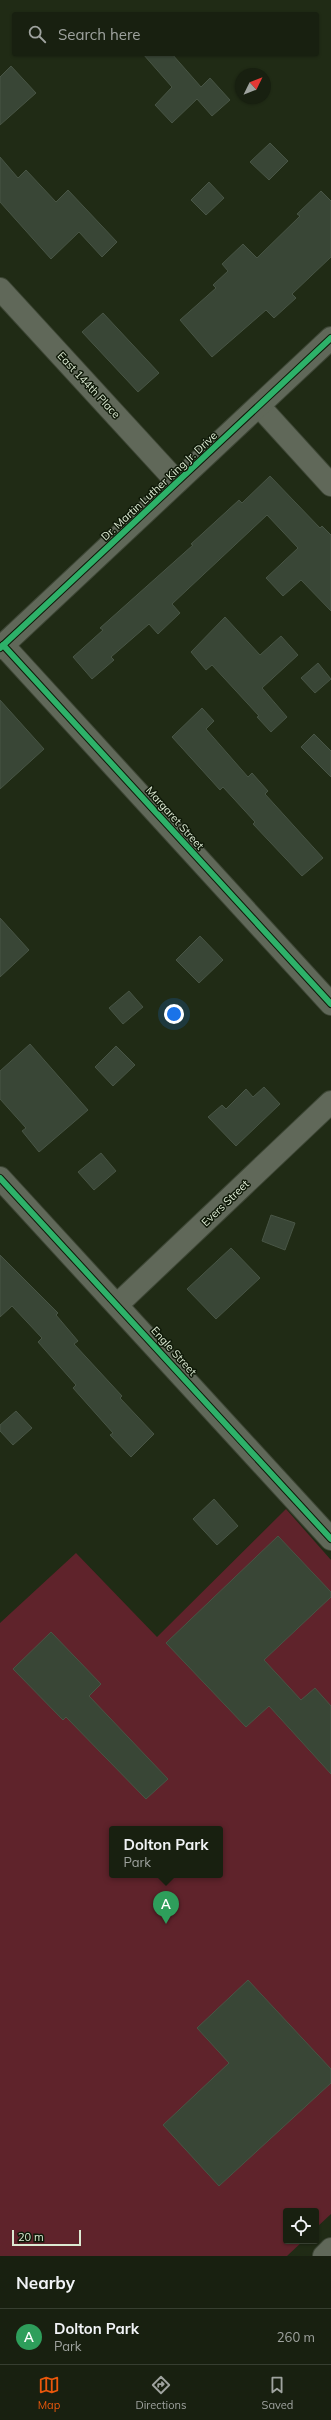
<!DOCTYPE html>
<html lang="en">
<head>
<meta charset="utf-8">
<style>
  :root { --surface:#182010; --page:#212819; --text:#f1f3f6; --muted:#9fa39f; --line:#363e30; --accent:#ea580c }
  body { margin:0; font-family:Mulish,sans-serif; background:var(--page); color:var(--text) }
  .controls { position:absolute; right:12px; bottom:12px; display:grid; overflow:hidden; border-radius:4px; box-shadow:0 1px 3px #0004 }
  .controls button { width:36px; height:36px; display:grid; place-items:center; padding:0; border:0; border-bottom:1px solid var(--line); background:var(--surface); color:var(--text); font:20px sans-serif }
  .compass { position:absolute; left:235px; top:68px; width:36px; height:36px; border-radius:50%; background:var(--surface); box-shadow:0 1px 3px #0004; rotate:47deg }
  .scale { position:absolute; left:12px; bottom:10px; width:69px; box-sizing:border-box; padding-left:4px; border:2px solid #dcead3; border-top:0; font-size:11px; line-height:14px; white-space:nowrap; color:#dcead3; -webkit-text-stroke:3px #0f1908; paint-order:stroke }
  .you { position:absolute; left:174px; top:1014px; width:14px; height:14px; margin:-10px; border:3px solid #fff; border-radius:50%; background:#1a73e8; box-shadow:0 0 0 6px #1a73e833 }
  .badge { display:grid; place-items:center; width:26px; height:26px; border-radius:50%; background:var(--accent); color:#fff; font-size:13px; font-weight:700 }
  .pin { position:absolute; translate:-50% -33px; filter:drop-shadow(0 1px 2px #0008) }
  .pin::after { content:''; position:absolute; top:21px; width:14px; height:12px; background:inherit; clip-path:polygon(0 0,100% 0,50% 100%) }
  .popup { position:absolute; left:109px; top:1826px; width:114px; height:52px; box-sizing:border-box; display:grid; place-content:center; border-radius:4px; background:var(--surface); filter:drop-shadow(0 1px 3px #0005); font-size:13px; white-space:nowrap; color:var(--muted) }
  .popup b { font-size:15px; color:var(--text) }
  .popup::after { content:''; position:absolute; left:50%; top:100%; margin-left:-8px; border:8px solid transparent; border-top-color:var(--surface) }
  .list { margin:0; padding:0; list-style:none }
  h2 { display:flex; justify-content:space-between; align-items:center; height:52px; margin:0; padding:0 16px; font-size:17px }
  h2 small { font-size:13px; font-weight:400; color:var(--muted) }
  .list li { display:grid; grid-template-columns:26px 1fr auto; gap:12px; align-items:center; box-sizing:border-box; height:56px; padding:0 16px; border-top:1px solid var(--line) }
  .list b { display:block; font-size:15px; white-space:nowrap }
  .list p { margin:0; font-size:13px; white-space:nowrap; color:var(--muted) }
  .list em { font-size:13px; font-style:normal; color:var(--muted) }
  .icon { flex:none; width:22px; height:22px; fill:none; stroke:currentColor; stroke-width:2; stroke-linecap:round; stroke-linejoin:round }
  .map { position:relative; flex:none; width:331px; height:2256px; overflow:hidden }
  .search { position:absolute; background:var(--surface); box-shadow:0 1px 3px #0004; left:12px; right:12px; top:12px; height:44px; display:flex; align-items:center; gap:10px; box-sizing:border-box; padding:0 14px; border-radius:4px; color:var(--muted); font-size:15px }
  .sheet { height:108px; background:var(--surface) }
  nav { display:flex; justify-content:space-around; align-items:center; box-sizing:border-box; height:56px; border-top:1px solid var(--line); background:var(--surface); font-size:11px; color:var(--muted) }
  nav a { display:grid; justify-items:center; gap:2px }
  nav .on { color:var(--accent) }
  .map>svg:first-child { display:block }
</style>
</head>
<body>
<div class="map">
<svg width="331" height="2256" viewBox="0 0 331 2256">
  <rect width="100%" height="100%" fill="#202b15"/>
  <path fill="#5f232b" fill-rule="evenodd" d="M286,1509L331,1560V2214L316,2228V2211H286V2241H303L287,2256H0V1623L76,1553L157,1637ZM112,1829H220V1875H112Z"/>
  <g fill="#394636" stroke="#485545">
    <path d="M143,54H172L201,87L210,78L230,100L212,116L197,99L172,123L155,105L172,87Z"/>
    <path d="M11,66L36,93L0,125V77Z"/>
    <path d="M270,143L288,161L269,180L250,162Z"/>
    <path d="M0,157L18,178L26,170L56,202L68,190L117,242L102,257L79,232L51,259L0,202Z"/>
    <path d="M209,182L224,198L206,215L191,200Z"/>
    <path d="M321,191L331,201V257L292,294L296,298L274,318L266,310L212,357L180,320L216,288L213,285L228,271L222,264L243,244L257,258L300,216L297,214Z"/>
    <path d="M103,313L159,373L138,392L82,332Z"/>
    <path d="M270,476L320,528L322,526L331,535V611L301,580L283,596L266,578L298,548L267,515L172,604L180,613L158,634L149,624L111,657L114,660L92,679L73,657L103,630L100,628L193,545L191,544L239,500L242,503Z"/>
    <path d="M225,617L260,655L281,636L298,655L262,688L287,717L271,732L257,717L259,716L212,665L206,670L191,652Z"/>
    <path d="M318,663L331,679L315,693L301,678Z"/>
    <path d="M0,700L44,749L0,789Z"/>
    <path d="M202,708L214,721L206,729L248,777L252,773L268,791L265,794L323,858L302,876L253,824L255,822L223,787L220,790L172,737Z"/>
    <path d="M314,734L331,751V777L301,747Z"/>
    <path d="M0,918L29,950L0,977Z"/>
    <path d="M200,936L223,960L199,983L176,960Z"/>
    <path d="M129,991L143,1007L123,1024L109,1008Z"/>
    <path d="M30,1044L88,1110L39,1152L22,1131L26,1128L0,1099V1071Z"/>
    <path d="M116,1046L135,1065L113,1086L95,1067Z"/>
    <path d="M264,1087L280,1104L236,1146L208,1117L222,1105L226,1109L246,1089L253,1097Z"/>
    <path d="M101,1153L116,1171L94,1190L78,1172Z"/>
    <path d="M271,1215L295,1223L285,1250L262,1241Z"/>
    <path d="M231,1248L260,1278L216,1319L187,1289Z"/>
    <path d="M0,1255L58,1313L56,1315L78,1341L74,1344L122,1396L120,1398L154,1434L131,1457L110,1435L113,1433L73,1388L76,1385L38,1342L42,1338L12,1306L0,1317Z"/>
    <path d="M16,1411L32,1428L13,1445L0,1431V1425Z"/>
    <path d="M214,1499L238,1526L217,1545L193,1519Z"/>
    <path d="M278,1536L331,1592V1597L264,1660L301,1700L315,1688L331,1706V1774L269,1706L246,1727L166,1643Z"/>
    <path d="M51,1632L101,1684L89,1696L168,1779L146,1799L66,1717L63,1720L13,1669Z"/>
    <path d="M248,1980L331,2069V2083L219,2186L163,2125L229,2063L197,2028Z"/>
  </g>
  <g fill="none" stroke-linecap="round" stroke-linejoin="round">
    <g stroke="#3d4635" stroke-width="24">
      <g id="minor">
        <path d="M0,289L177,482"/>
        <path d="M259,406L331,485"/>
        <path d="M3,645L331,1004"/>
        <path d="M0,648L331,338"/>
        <path d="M0,1178L331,1539"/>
        <path d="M118,1304L331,1102"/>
        <path d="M324,2256L331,2249"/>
      </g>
    </g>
    <use href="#minor" stroke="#606859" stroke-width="22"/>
    <g stroke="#0f1908" stroke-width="8">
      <g id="cycleway">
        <path d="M3,645L331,1004"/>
        <path d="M0,648L331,338"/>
        <path d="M0,1178L331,1539"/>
      </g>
    </g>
    <use href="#cycleway" stroke="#2db169" stroke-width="6"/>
  </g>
  <g text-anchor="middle" stroke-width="3" stroke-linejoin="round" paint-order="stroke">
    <g font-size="11" fill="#dcead3" stroke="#0f1908">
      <text transform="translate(89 385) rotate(47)" y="4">East 144th Place</text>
      <text transform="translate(159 486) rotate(-43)" y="4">Dr. Martin Luther King Jr. Drive</text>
      <text transform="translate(175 818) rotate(48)" y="4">Margaret Street</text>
      <text transform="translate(225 1203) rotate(-44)" y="4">Evers Street</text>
      <text transform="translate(174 1351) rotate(48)" y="4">Engle Street</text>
    </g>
  </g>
</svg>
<div class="controls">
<button><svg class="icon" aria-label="locate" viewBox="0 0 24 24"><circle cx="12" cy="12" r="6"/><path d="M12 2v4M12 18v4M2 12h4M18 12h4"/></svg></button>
</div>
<svg class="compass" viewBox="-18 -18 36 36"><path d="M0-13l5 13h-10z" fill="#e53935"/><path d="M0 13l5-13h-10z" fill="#9fa39f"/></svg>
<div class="scale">20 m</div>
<div class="you"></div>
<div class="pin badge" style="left:166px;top:1924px;background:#2e9e5b">A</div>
<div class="popup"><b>Dolton Park</b>Park</div>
<div class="search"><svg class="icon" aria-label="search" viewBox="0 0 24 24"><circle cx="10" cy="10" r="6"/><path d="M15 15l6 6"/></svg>Search here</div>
</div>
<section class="sheet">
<h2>Nearby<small></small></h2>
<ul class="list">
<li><span class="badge" style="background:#2e9e5b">A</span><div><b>Dolton Park</b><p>Park</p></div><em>260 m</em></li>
</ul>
</section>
<nav>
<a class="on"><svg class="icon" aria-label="map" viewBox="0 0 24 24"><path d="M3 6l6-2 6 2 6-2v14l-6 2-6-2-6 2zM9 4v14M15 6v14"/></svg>Map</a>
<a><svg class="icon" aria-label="directions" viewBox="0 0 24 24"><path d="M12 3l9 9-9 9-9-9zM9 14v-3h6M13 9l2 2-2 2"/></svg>Directions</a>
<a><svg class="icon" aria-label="saved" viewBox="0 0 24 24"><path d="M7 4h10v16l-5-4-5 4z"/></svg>Saved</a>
</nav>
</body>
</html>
